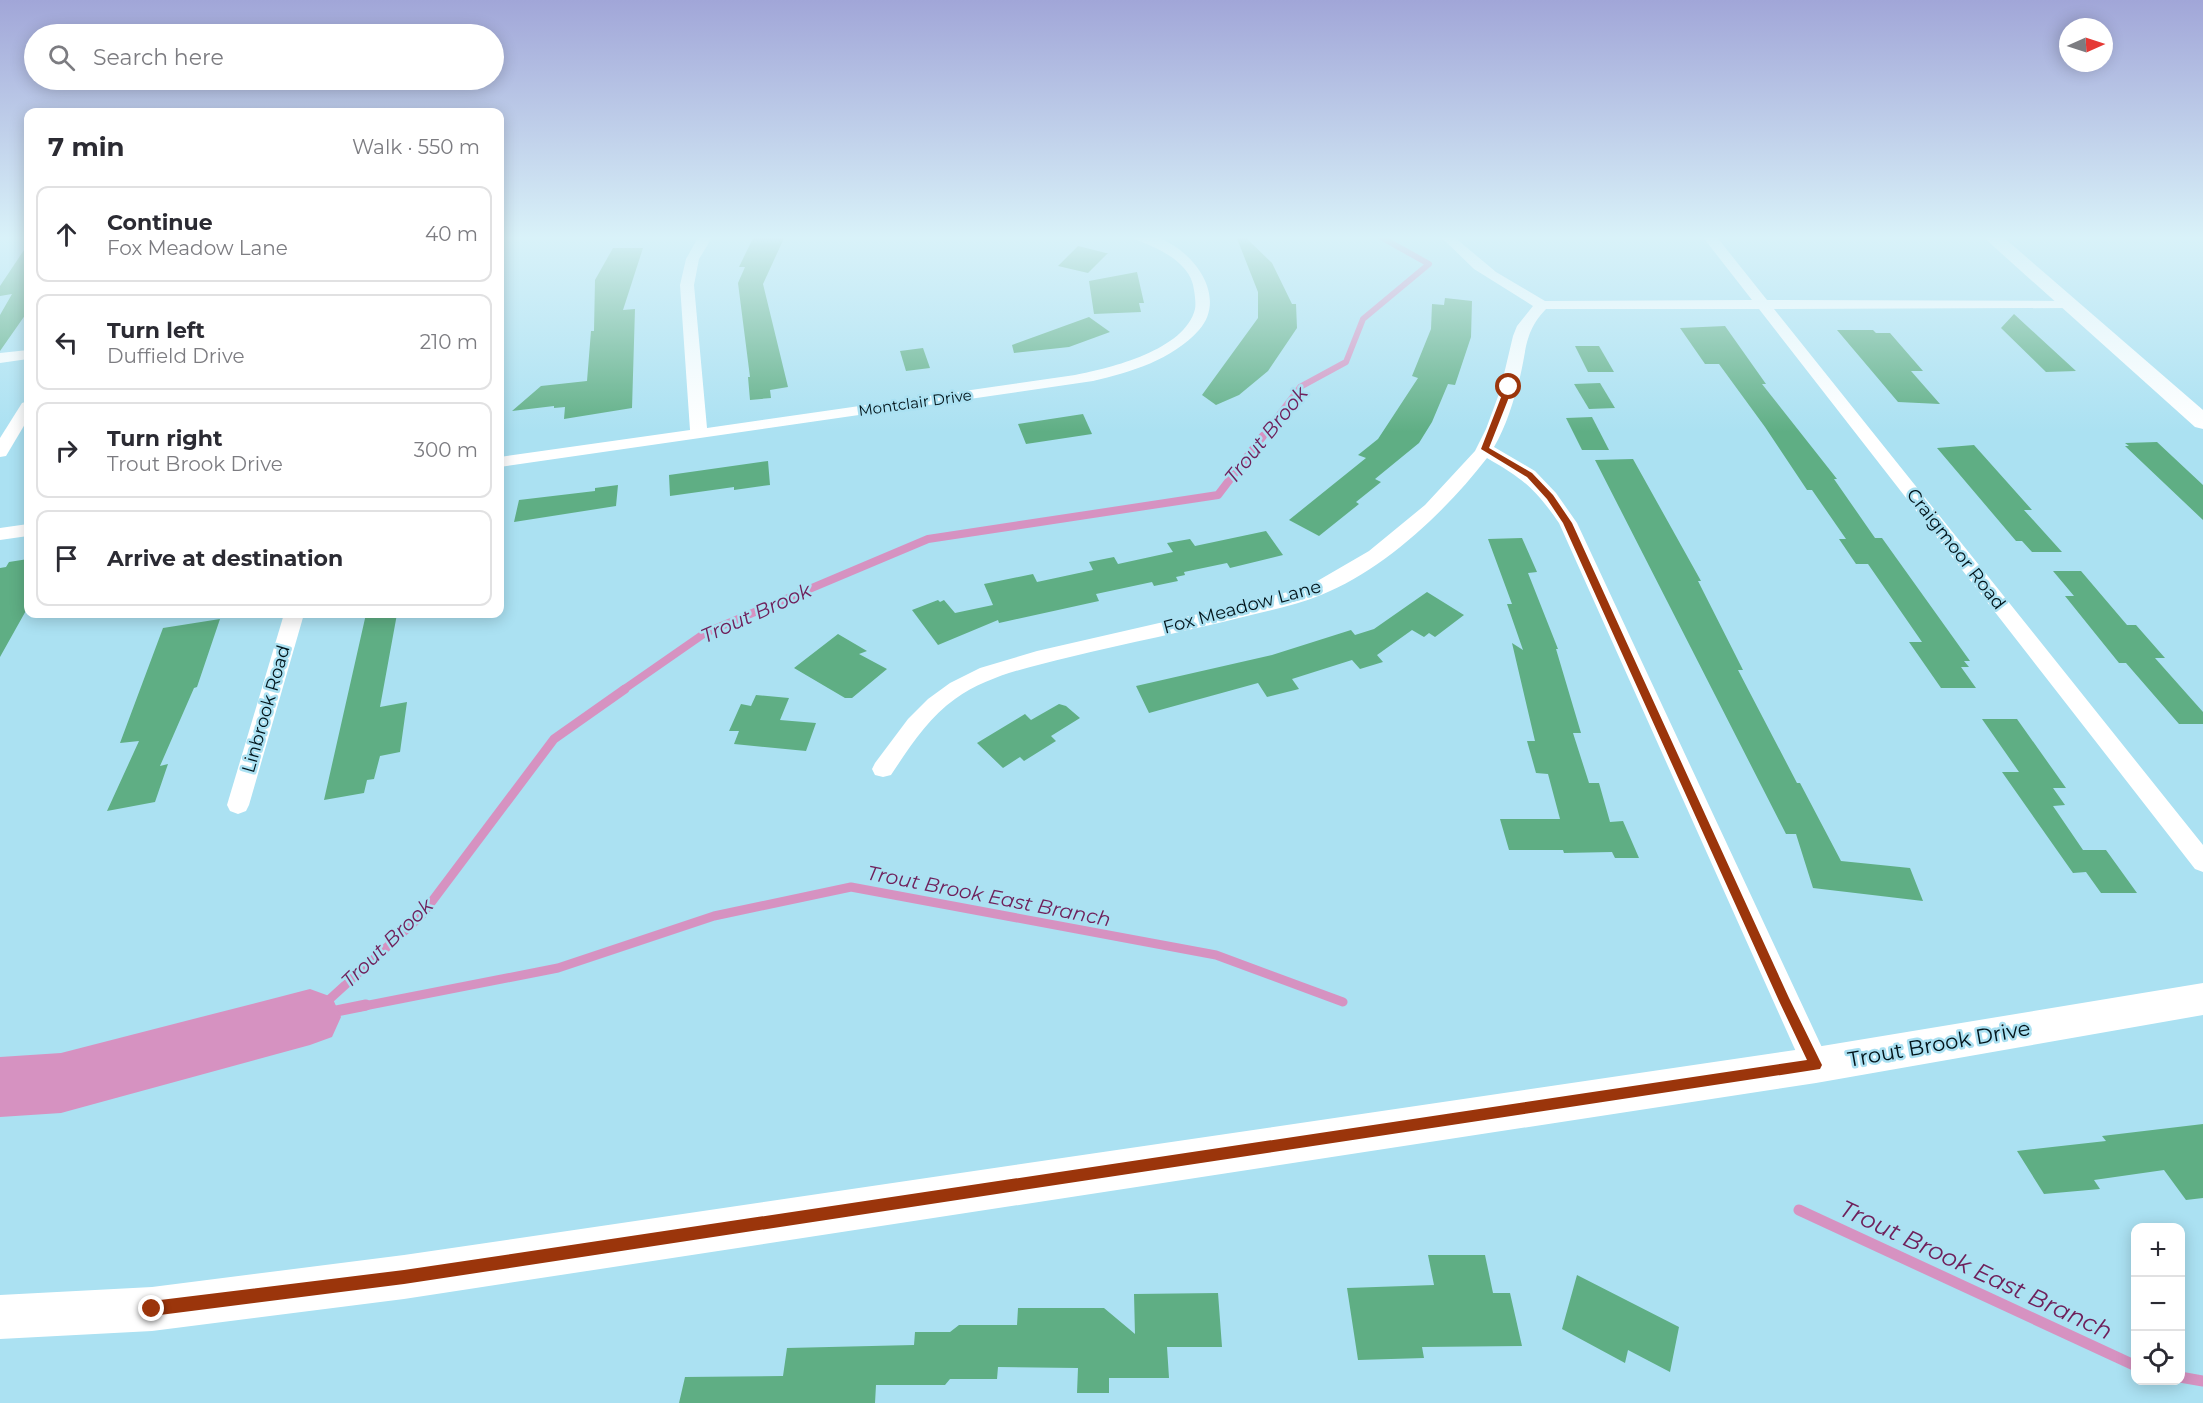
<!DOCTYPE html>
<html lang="en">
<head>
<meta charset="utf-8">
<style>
  :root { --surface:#fff; --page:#f2f2f3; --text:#2b2b33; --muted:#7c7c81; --line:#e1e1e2 }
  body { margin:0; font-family:Montserrat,sans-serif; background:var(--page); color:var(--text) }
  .controls { position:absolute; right:18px; bottom:18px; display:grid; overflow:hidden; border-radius:12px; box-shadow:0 3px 15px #0003 }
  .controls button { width:54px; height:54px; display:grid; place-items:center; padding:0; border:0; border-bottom:2px solid var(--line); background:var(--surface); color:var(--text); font:30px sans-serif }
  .compass { position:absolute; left:2059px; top:18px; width:54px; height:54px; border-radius:50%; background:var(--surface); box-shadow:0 3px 15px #0003; rotate:87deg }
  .stop { position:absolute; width:18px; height:18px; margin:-14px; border:4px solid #9b350b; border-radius:50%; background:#fff }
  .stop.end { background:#9b350b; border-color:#fff; box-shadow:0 2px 6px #0008 }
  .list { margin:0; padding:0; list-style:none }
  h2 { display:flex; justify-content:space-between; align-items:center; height:78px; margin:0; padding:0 24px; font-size:26px }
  h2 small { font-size:20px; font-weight:400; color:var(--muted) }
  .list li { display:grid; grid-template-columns:39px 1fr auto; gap:18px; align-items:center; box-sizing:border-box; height:96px; margin:0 12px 12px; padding:0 12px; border:2px solid var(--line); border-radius:12px }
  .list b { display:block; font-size:22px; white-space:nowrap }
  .list p { margin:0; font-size:20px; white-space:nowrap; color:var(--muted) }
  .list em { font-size:20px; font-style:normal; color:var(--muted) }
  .icon { flex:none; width:33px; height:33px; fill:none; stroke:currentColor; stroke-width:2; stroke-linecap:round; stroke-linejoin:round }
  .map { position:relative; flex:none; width:2203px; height:1403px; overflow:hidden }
  .search { position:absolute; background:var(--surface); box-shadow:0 3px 15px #0003; left:24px; top:24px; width:480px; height:66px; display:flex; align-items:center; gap:15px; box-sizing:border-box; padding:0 21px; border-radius:33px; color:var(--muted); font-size:22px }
  .panel { position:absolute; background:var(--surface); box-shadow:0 3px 15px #0003; left:24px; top:108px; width:480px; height:510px; border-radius:12px }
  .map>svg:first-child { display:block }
</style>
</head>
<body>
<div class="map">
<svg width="2203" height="1403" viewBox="0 0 2203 1403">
  <rect width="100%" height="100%" fill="#abe1f2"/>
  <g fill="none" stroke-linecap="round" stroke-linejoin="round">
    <path stroke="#d692c1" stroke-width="6" d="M1261,438L1300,387L1346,362L1363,319L1429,264L1379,236"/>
    <path stroke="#d692c1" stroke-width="8" d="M623,690L705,633L928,539L1218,495L1263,436"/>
    <g stroke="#d692c1" stroke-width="9">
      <path d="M321,1007L421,916L554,739L625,689"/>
      <path d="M359,1007L558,968L714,916L851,887L1216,955L1343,1002"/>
    </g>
    <g stroke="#d692c1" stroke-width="11">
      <path d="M312,1016L366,1005"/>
      <path d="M310,1017L323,1005"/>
      <path d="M1799,1210L2136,1366"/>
      <path d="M2180,1377L2203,1381"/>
    </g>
    <path fill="#d692c1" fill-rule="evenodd" d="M310,989L332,997L341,1017L332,1037L310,1045L61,1113L0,1117V1057L61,1053Z"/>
  </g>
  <g fill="#5fae84">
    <path d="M754,236H785L763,284L788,387L770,390L771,398L750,400L748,377H750L738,283L745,267H739Z"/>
    <path d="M1236,236H1244L1272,263L1292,304H1296L1297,328L1268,371L1239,395L1216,405L1202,395L1258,318V292Z"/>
    <path d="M28,244V311L0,351V315L12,294L0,296V286Z"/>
    <path d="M1078,246L1106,253H1108L1088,273L1058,266Z"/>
    <path d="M613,248H643L623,310L635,309L632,408L564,419L565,407L554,408V406L512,411L541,386L587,381L591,331H594L595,280Z"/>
    <path d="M1137,272L1144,303H1139L1141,312L1094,314L1089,281Z"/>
    <path d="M1445,298L1472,301L1471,337L1455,385L1448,384L1432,422L1419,443L1375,479L1381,482L1356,502L1359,504L1319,536L1289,520L1366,458L1358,455L1378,439L1418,378L1412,376L1431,329L1432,304L1444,305Z"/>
    <path d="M2014,314L2039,337L2076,371L2046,372L2001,328Z"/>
    <path d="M1089,317L1110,332L1069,347L1014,353L1012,345Z"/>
    <path d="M1725,326L1766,384H1762L1837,479H1834L1875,538H1882L1970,661H1964L1969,667H1961L1976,688H1941L1909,642H1922L1868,564H1856L1839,539H1846L1812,490H1807L1765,427L1719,364H1705L1680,328Z"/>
    <path d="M1837,330H1873L1876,333H1890L1923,371H1911L1940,404L1898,402Z"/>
    <path d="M1575,346H1599L1614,372H1588Z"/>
    <path d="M923,348L930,368L906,371L900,351Z"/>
    <path d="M1600,383L1615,408L1589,409L1574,384Z"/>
    <path d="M1083,414L1092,434L1026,444L1018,424Z"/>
    <path d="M1592,417L1609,450H1582L1566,418Z"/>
    <path d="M2157,442L2203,485V520L2125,446H2129L2125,443Z"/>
    <path d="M1974,445L2032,510H2024L2062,552H2032L2022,541H2016L1937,448Z"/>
    <path d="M1633,459L1701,581H1698L1743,670H1738L1797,783H1800L1841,861L1910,868L1923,901L1813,888L1796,834H1786L1595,460Z"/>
    <path d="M768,461L770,485L734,490V487L670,496L669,475Z"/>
    <path d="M618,485L616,506L514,522L519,500L595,491V488Z"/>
    <path d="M1266,531L1283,555L1230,568L1227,563L1184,572L1185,575L1176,577L1178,581L1154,586L1152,582L1096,594L1099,601L999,623L998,620L938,645L912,610L938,600L940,602L944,600L955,613L993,605L984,584L1033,574L1037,582L1093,570L1089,562L1114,557L1118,564L1173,552L1167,543L1190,539L1195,546Z"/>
    <path d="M1522,538L1537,572L1528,573L1558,649H1556L1581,733H1573L1589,783H1599L1610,822L1623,821L1639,858H1615L1612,852L1564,853L1563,850H1509L1500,819H1560L1548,774L1536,773L1527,741H1535L1512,643L1523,650L1507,604H1512L1488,539Z"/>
    <path d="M28,559V607L0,657V568L6,567L9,562Z"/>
    <path d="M2053,571H2081L2127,625H2136L2165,658H2155L2203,712V724H2179L2126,663H2119L2098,637L2065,596H2074Z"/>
    <path d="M1427,592L1464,615L1435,637L1429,633L1424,637L1412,630L1377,655L1383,662L1360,669L1352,660L1292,679L1299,689L1267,697L1258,683L1149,713L1136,686L1272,655L1351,630L1355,635L1374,629Z"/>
    <path d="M366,614H397L380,707L407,702L400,752L380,756L374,779L367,780L364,793L324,800Z"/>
    <path d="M220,619L197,687L194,688L160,766L168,764L155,802L107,811L139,741L120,743L163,628Z"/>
    <path d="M838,634L867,651L859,654L887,669L852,698H845L794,668Z"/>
    <path d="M756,695L789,698L780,720L816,723L806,751L734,744L739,731H729L741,704L751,706Z"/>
    <path d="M1059,704L1066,706L1080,718L1051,736L1056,741L1024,761L1020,757L1003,768L977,743L1025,714L1031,720Z"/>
    <path d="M1982,719H2017L2066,788H2053L2065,805L2053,806L2083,850H2106L2137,893H2101L2086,872L2073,873L2002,772H2019Z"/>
    <path d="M2203,1124V1198L2186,1200L2164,1170L2094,1180L2100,1189L2044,1194L2017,1151L2106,1141L2102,1136Z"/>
    <path d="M1428,1255H1485L1493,1293H1510L1522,1346L1422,1347L1424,1358L1358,1360L1347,1288L1434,1285Z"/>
    <path d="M1577,1275L1679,1327L1670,1372L1628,1350L1625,1363L1562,1329Z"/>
    <path d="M1218,1293L1222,1347H1167L1169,1378H1109V1393H1077L1078,1368L998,1367L997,1379H950L945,1385H876L875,1403H679L685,1377L783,1376L787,1348L914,1345L915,1332H950L959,1325H1017L1018,1308H1104L1135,1334L1134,1294Z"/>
  </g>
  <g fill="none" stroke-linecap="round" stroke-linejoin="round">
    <g fill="#fff" fill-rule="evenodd">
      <path d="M699,236H713L699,259L694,285L707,428L1075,375C1111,368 1185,350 1195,309C1196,304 1195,296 1194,290C1191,262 1158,248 1134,239L1133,236C1138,236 1145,235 1151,236C1189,244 1230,295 1199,330C1172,360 1131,372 1093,381L500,467V457L690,430L680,285L686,259Z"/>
      <path d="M1440,236H1453L1496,272L1545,301L1752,300L1702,236H1716L1767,300L2074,301L2076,304L2069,308L1774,309L2203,845V872L2195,869L1759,309H1546C1524,332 1527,349 1520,377C1514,400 1506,427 1494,447L1535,471L1556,493L1577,523L1826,1056L1830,1065L1826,1074L1816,1078L1806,1074L1559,523C1535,488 1523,479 1487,458C1447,510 1384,570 1321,595C1297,605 1271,610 1247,616C1188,631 1128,643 1070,657C1030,667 989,675 955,699C928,718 909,748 891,775L883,777L875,775L872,769L875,763L908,719L928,699L950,683L980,668L1037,651L1229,607L1307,587L1369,551L1425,505L1475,451L1486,429L1500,391L1513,336L1517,326L1533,306L1474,269Z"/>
      <path d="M28,350V359L0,363V353Z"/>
      <path d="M28,401V419L6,456L0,457V438L22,403Z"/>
      <path d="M28,524V536L0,540V528Z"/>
      <path d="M284,614H304L249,805L246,811L238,814L230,811L227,805Z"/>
    </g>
    <g fill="#fff" fill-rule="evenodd">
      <path d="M1982,236H2002L2203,410V429L2195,427Z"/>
      <path d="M2203,983V1015L1816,1083L404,1299L152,1331L0,1339V1295L152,1287L404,1255L1816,1047Z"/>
    </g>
  </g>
  <linearGradient id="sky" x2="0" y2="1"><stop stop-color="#a1a6d8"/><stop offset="0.55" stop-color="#d9f2f9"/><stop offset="1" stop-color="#d9f2f9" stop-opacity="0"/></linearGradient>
  <rect width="2203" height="432" fill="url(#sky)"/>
  <path fill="#9b350b" d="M1509,385L1513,387L1489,448L1532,473L1553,495L1572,523L1789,998L1820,1061L1822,1065L1820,1069L404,1284L152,1316L147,1314L145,1309L147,1303L152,1301L404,1270L1807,1060L1779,1001L1563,523L1547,499L1527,477L1481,449L1505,387Z"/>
  <g text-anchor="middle" stroke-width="5" stroke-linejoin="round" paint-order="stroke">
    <g font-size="15" fill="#011319" stroke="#abe1f2">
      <text transform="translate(915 403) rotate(-8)" y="5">Montclair Drive</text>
    </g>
    <g font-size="18" fill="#011319" stroke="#abe1f2">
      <text transform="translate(1956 549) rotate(52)" y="6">Craigmoor Road</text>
      <text transform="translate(1242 607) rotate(-15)" y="6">Fox Meadow Lane</text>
      <text transform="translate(266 709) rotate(-74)" y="6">Linbrook Road</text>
    </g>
    <g font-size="20" font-style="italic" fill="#6f205b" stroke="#abe1f2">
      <text transform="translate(1266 435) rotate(-51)" y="7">Trout Brook</text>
      <text transform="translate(756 613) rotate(-24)" y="7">Trout Brook</text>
      <text transform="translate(989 896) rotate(11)" y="7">Trout Brook East Branch</text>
      <text transform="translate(387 943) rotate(-44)" y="7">Trout Brook</text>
    </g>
    <g font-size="21" fill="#011319" stroke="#abe1f2">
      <text transform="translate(1939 1044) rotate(-10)" y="7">Trout Brook Drive</text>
    </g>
    <g font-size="24" font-style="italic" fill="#6f205b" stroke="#abe1f2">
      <text transform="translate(1976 1270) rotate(25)" y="8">Trout Brook East Branch</text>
    </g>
  </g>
</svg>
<div class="controls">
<button>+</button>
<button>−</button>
<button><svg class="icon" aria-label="locate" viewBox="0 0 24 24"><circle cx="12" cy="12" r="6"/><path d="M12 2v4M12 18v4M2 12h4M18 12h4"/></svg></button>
</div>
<svg class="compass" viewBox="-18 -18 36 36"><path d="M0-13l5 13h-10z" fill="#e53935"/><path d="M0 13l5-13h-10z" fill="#7c7c81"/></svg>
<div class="stop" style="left:1509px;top:387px"></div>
<div class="stop end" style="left:152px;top:1309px"></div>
<div class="search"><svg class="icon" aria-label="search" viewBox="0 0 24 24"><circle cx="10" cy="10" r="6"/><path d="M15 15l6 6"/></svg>Search here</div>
<section class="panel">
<h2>7 min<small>Walk · 550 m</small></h2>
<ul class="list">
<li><svg class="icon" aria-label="ahead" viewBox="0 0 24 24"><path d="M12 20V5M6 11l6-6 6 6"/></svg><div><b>Continue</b><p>Fox Meadow Lane</p></div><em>40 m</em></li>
<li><svg class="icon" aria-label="left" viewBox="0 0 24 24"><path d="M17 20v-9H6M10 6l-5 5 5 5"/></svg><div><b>Turn left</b><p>Duffield Drive</p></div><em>210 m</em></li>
<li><svg class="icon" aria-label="right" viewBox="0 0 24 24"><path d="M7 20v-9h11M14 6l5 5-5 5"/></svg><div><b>Turn right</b><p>Trout Brook Drive</p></div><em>300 m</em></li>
<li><svg class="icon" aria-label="arrive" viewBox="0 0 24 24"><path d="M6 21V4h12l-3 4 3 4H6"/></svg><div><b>Arrive at destination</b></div></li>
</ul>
</section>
</div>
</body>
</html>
